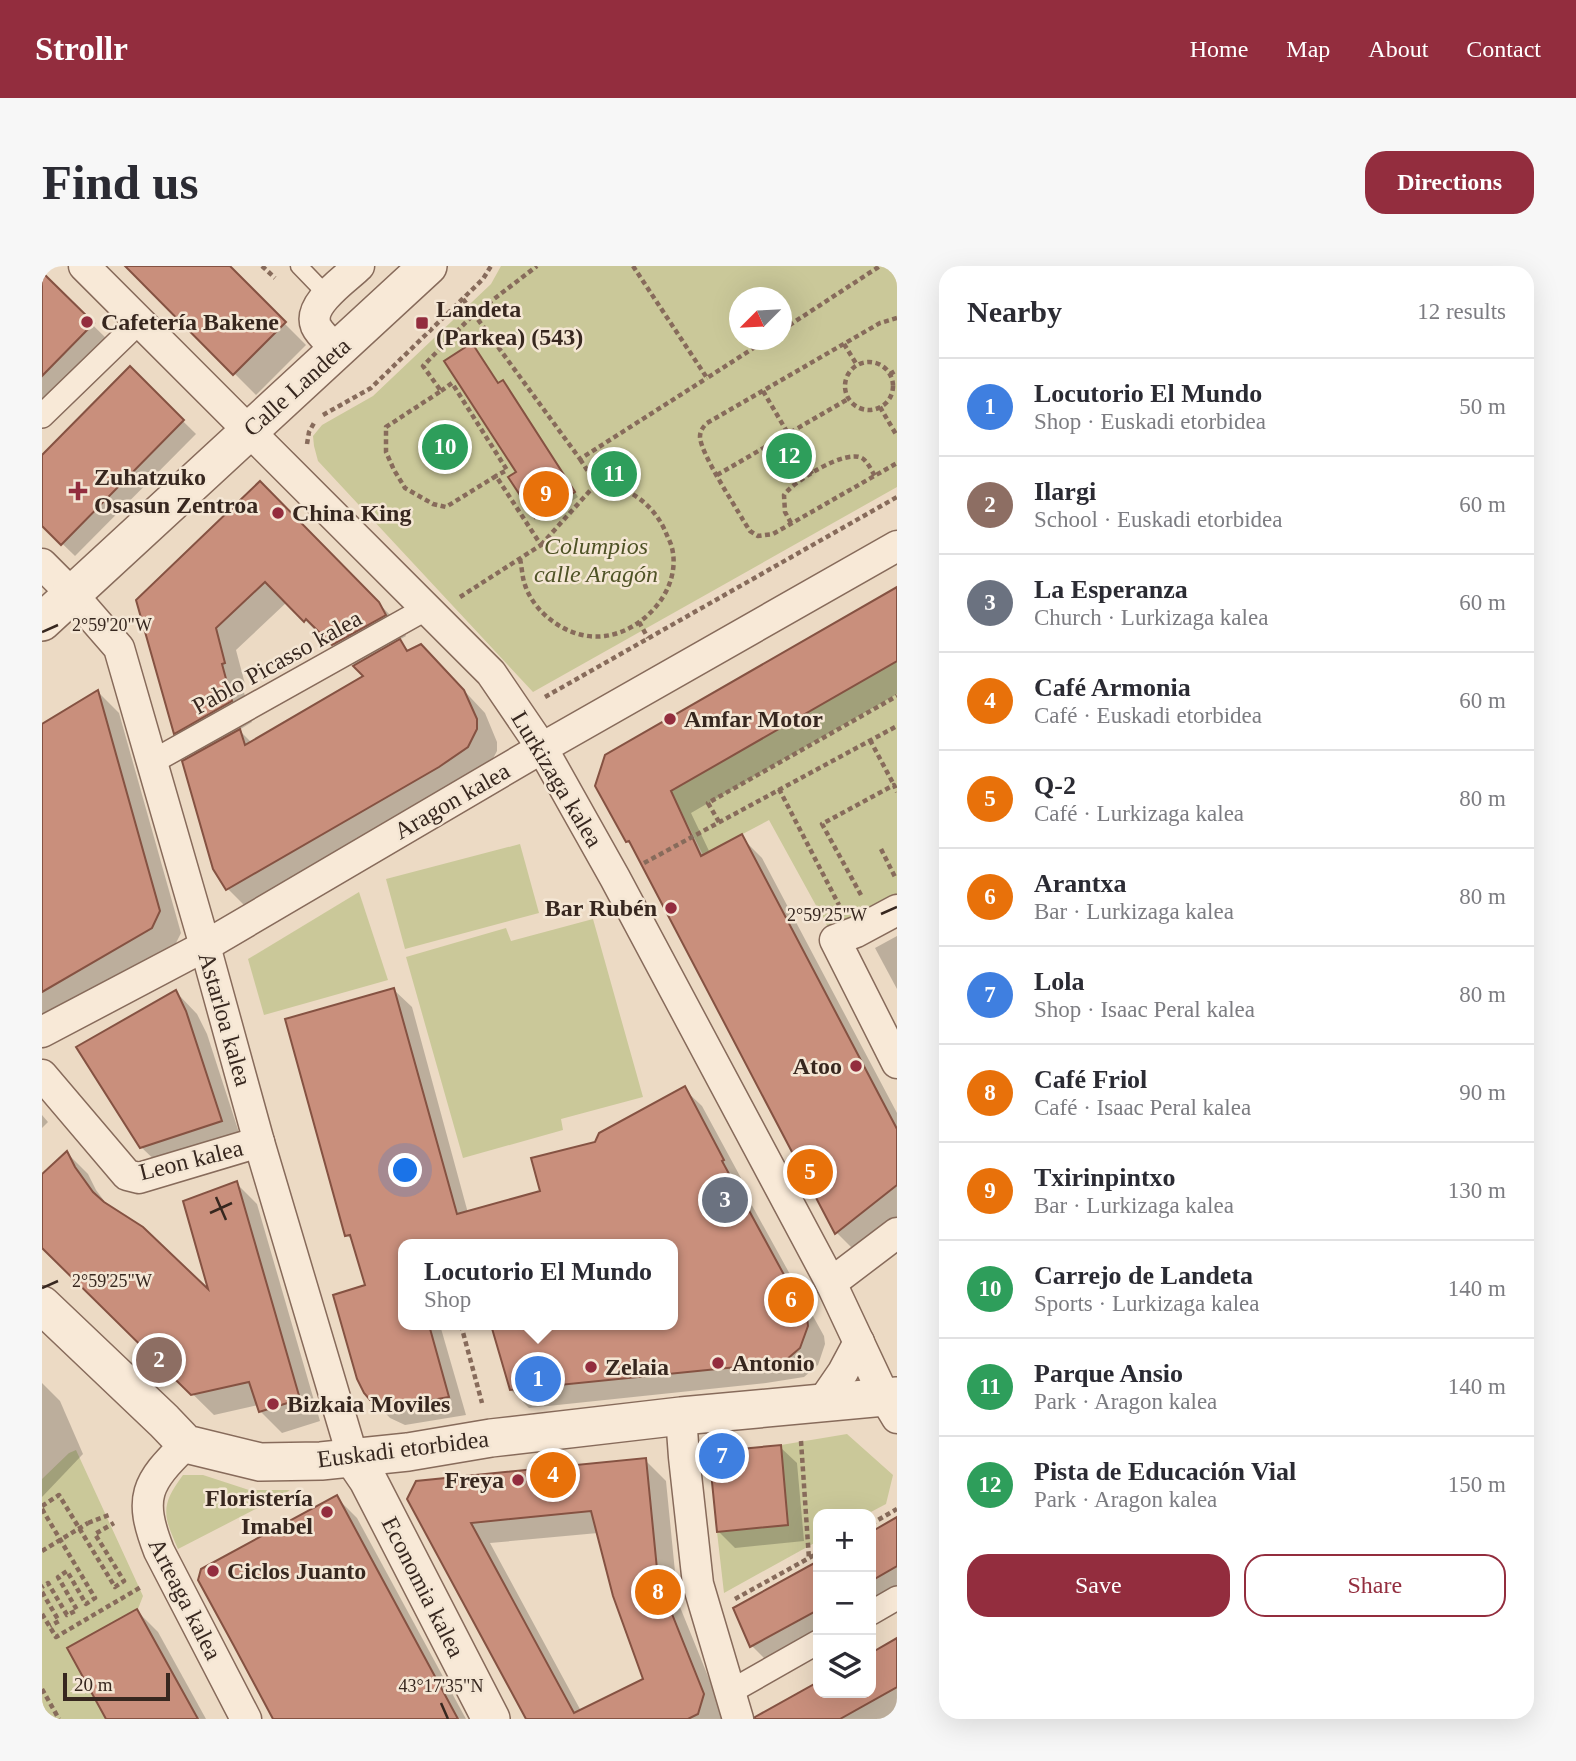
<!DOCTYPE html>
<html lang="en">
<head>
<meta charset="utf-8">
<style>
  :root { --surface:#fff; --page:#f7f7f7; --text:#2b2b33; --muted:#7c7c81; --line:#e1e1e2; --accent:#932d3e }
  body { margin:0; font-family:"Times New Roman",serif; background:var(--page); color:var(--text) }
  .controls { position:absolute; right:21px; bottom:21px; display:grid; overflow:hidden; border-radius:14px; box-shadow:0 7px 28px #0002 }
  .controls button { width:63px; height:63px; display:grid; place-items:center; padding:0; border:0; border-bottom:2px solid var(--line); background:var(--surface); color:var(--text); font:35px sans-serif }
  .compass { position:absolute; left:687px; top:21px; width:63px; height:63px; border-radius:50%; background:var(--surface); box-shadow:0 7px 28px #0002; rotate:246deg }
  .scale { position:absolute; left:21px; bottom:18px; width:107px; box-sizing:border-box; padding-left:7px; border:4px solid #37271f; border-top:0; font-size:19px; line-height:24px; white-space:nowrap; color:#37271f; -webkit-text-stroke:5px #f4e6d4; paint-order:stroke }
  .you { position:absolute; left:364px; top:905px; width:24px; height:24px; margin:-18px; border:5px solid #fff; border-radius:50%; background:#1a73e8; box-shadow:0 0 0 10px #1a73e833 }
  .badge { display:grid; place-items:center; width:46px; height:46px; border-radius:50%; background:var(--accent); color:#fff; font-size:23px; font-weight:700 }
  .pin { position:absolute; translate:-50% -50%; border:4px solid #fff; box-shadow:0 2px 7px #0006 }
  .popup { position:absolute; left:356px; top:973px; width:280px; height:91px; box-sizing:border-box; display:grid; place-content:center; border-radius:14px; background:var(--surface); filter:drop-shadow(0 2px 5px #0005); font-size:23px; white-space:nowrap; color:var(--muted) }
  .popup b { font-size:26px; color:var(--text) }
  .popup::after { content:''; position:absolute; left:50%; top:100%; margin-left:-14px; border:14px solid transparent; border-top-color:var(--surface) }
  .list { margin:0; padding:0; list-style:none }
  h2 { display:flex; justify-content:space-between; align-items:center; height:91px; margin:0; padding:0 28px; font-size:30px }
  h2 small { font-size:23px; font-weight:400; color:var(--muted) }
  .list li { display:grid; grid-template-columns:46px 1fr auto; gap:21px; align-items:center; box-sizing:border-box; height:98px; padding:0 28px; border-top:2px solid var(--line) }
  .list b { display:block; font-size:26px; white-space:nowrap }
  .list p { margin:0; font-size:23px; white-space:nowrap; color:var(--muted) }
  .list em { font-size:23px; font-style:normal; color:var(--muted) }
  .actions { display:flex; gap:14px; padding:21px 28px }
  .actions a { flex:1; padding:16px 0; border:2px solid var(--accent); border-radius:21px; text-align:center; font-size:24px; color:var(--accent) }
  .actions .main { background:var(--accent); color:#fff }
  .icon { flex:none; width:38px; height:38px; fill:none; stroke:currentColor; stroke-width:2; stroke-linecap:round; stroke-linejoin:round }
  .map { position:relative; flex:none; width:855px; height:1453px; overflow:hidden; border-radius:21px }
  header { display:flex; align-items:center; gap:42px; box-sizing:border-box; height:98px; padding:0 35px; background:var(--accent); color:#fff }
  header strong { font-size:33px }
  nav { display:flex; gap:38px; margin-inline-start:auto; font-size:24px }
  .intro { display:flex; align-items:center; justify-content:space-between; box-sizing:border-box; height:168px; padding:0 42px }
  h1 { margin:0; font-size:49px }
  .button { padding:18px 32px; border-radius:21px; background:var(--accent); color:#fff; font-size:24px; font-weight:700 }
  main { display:flex; gap:42px; padding:0 42px }
  aside { flex:1; background:var(--surface); border-radius:21px; box-shadow:0 7px 28px #0002 }
  .map>svg:first-child { display:block }
</style>
</head>
<body>
<header>
<strong>Strollr</strong>
<nav><a>Home</a><a>Map</a><a>About</a><a>Contact</a></nav>
</header>
<div class="intro"><h1>Find us</h1><a class="button">Directions</a></div>
<main>
<div class="map">
<svg width="855" height="1453" viewBox="0 0 855 1453">
  <rect width="100%" height="100%" fill="#ecdac4"/>
  <g fill="#cac899" fill-rule="evenodd">
    <path d="M459,0H855V221L491,426L276,195L272,180L271,170L280,159L331,130L449,18ZM698,32H740V74H698Z"/>
    <path d="M855,395V644L793,674L727,554L661,589L629,525Z"/>
    <path d="M478,578L497,647L363,683L344,613Z"/>
    <path d="M317,626L346,714L222,749L206,693Z"/>
    <path d="M551,653L601,831L519,853L521,864L421,892L364,691L464,662L469,675Z"/>
    <path d="M805,1168L851,1209L844,1238L825,1248H776V1275L682,1327L675,1266L746,1259L739,1179Z"/>
    <path d="M34,1184L101,1330L96,1343L25,1382L64,1453H0V1213L27,1187Z"/>
    <path d="M141,1209H161L207,1224H248L239,1230L136,1283C121,1249 118,1240 141,1209Z"/>
  </g>
  <g fill="#0003" fill-rule="evenodd">
    <path d="M85,0H185L264,79L214,129Z"/>
    <path d="M0,9L72,80L0,152Z"/>
    <path d="M88,103L154,168L33,290L0,258V191Z"/>
    <path d="M457,119L465,121L536,231L498,255L494,251L476,206Z"/>
    <path d="M218,218L358,359L364,370L357,374L368,386L400,401L443,447L455,476V485L446,502L207,644L186,623L155,489L134,467ZM245,336L284,375L286,373L324,411L210,477L197,464L210,456L200,419L203,418L194,384Z"/>
    <path d="M855,323V428L649,547L668,587L699,571L720,592L855,847V956L816,988L795,967L594,584L585,575L555,520Z"/>
    <path d="M56,426L77,447L139,667L131,683L8,755L0,747V460Z"/>
    <path d="M855,670V723L833,682Z"/>
    <path d="M352,724L370,741L426,947L500,927L554,878L642,823L660,840L699,912L696,914L782,1070L783,1078L776,1099L762,1111L724,1117L487,1142L469,1124L451,1059H631V978H361V1059H398L424,1149L363,1159L348,1152L323,1126L325,1020L312,976L305,969Z"/>
    <path d="M134,726L155,748L165,768L200,876L121,902L99,881Z"/>
    <path d="M0,849L6,856L0,862Z"/>
    <path d="M25,887L46,908L54,924L66,940L169,1029L194,917L215,938L278,1155L240,1167L218,1145L216,1139L172,1149L0,980V910Z"/>
    <path d="M0,1117L18,1135L41,1188L0,1231Z"/>
    <path d="M738,1181L755,1197L762,1275L693,1282L676,1265Z"/>
    <path d="M603,1194L624,1215L636,1336L682,1450L681,1453H486L367,1233ZM556,1267L604,1414L539,1445L448,1277Z"/>
    <path d="M294,1231L315,1252L424,1453H234Z"/>
    <path d="M850,1256L855,1262V1333L829,1347V1268Z"/>
    <path d="M776,1297V1376L731,1401L710,1380L693,1343Z"/>
    <path d="M95,1345L116,1366L164,1453H66Z"/>
    <path d="M855,1374V1453H735L730,1444L776,1418V1427H829V1389Z"/>
  </g>
  <g fill="#c98f7c" stroke="#855242" stroke-width="2" fill-rule="evenodd">
    <path d="M83,0H188L244,56L191,109Z"/>
    <path d="M0,6L52,57L0,110Z"/>
    <path d="M430,77L456,117L461,114L533,226L493,252L466,211L474,206L402,95Z"/>
    <path d="M88,100L142,154L19,279L0,260V189Z"/>
    <path d="M218,215L337,336L344,349L290,379L264,353L262,356L223,316L174,362L183,397L180,398L190,435L132,468L94,334Z"/>
    <path d="M855,321V395L629,525L659,590L700,568L855,863V919L793,968L587,575L584,576L553,520L563,489Z"/>
    <path d="M358,373L365,385L379,378L422,424L435,453V463L426,481L397,501L184,624L171,603L140,495L198,463L203,479L321,410L311,400Z"/>
    <path d="M56,424L118,645L110,662L0,726V458Z"/>
    <path d="M352,722L415,948L498,925L489,892L553,876L557,867L643,820L682,894L680,895L765,1051L766,1060L758,1082L744,1094L705,1100L468,1124L449,1059H631V978H361V1059H387L407,1131L344,1142L328,1134L322,1127L315,1113L291,1029L323,1019L308,969L303,970L243,753Z"/>
    <path d="M134,724L144,745L180,855L98,882L34,781Z"/>
    <path d="M25,885L33,901L51,926L62,936L101,961L166,1023L141,935L195,915L258,1133L217,1146L207,1116L149,1129L0,982V908Z"/>
    <path d="M739,1179L746,1259L675,1266L667,1186Z"/>
    <path d="M604,1192L616,1313L662,1428L656,1448L646,1453H484L365,1233L374,1215ZM549,1245L571,1330L601,1413L532,1447L429,1257Z"/>
    <path d="M295,1229L330,1294L416,1453H231L192,1380L156,1314L159,1303Z"/>
    <path d="M855,1251V1300L829,1315V1266Z"/>
    <path d="M776,1295V1344L708,1381L691,1342Z"/>
    <path d="M95,1343L156,1453H64L25,1382Z"/>
    <path d="M855,1372V1421L798,1453H713V1451L776,1416V1427H829V1387Z"/>
  </g>
  <g fill="none" stroke-linecap="round" stroke-linejoin="round">
    <g stroke="#876b5b" stroke-width="19">
      <path id="service" d="M257,0L285,29"/>
    </g>
    <g stroke="#876b5b" stroke-width="26">
      <g id="pedestrian">
        <path d="M0,150L98,55"/>
        <path d="M110,496L385,342"/>
        <path d="M829,1347L855,1332"/>
        <path d="M688,1426L776,1376"/>
      </g>
    </g>
    <g stroke="#876b5b" stroke-width="33">
      <g id="minor">
        <path d="M42,0L449,407L500,482L573,612L789,1017L843,1132L855,1152"/>
        <path d="M296,85C289,77 278,69 274,60C265,38 304,13 317,0"/>
        <path d="M0,298L30,328L77,382L163,680L217,876L311,1192"/>
        <path d="M855,644L814,666L793,674L855,797"/>
        <path d="M0,766L163,680L500,482L855,280"/>
        <path d="M0,809L85,909L97,912L217,876"/>
        <path d="M789,1017L855,967"/>
        <path d="M779,1138L801,1106L817,1076"/>
        <path d="M639,1150L642,1191L656,1318L696,1453"/>
        <path d="M144,1178C104,1217 96,1231 117,1285L204,1453"/>
      </g>
    </g>
    <g stroke="#876b5b" stroke-width="40">
      <g id="tertiary">
        <path d="M0,356L386,0"/>
        <path d="M0,1039L122,1155L144,1178L218,1196L279,1195L366,1186L449,1172L639,1150L855,1130"/>
        <path d="M311,1192L326,1214L449,1453"/>
      </g>
    </g>
    <g stroke="#876b5b" stroke-width="4.5" stroke-dasharray="5 3.5" stroke-linecap="butt">
      <path d="M220,0L233,12"/>
      <path d="M591,0L665,112L724,74"/>
      <path d="M421,33L538,193L665,112"/>
      <path d="M855,52L838,57L665,157C661,161 658,165 658,171C659,188 692,238 701,254L708,265L716,270L731,268L855,197"/>
      <path d="M740,64L838,0"/>
      <path d="M802,78L815,99"/>
      <circle cx="827" cy="120" r="24"/>
      <path d="M848,108L855,104"/>
      <path d="M399,125L410,117L465,204L454,210"/>
      <path d="M721,125L770,208"/>
      <path d="M838,141L855,170"/>
      <path d="M281,149L329,122L441,13L449,0"/>
      <path d="M265,178L267,166L272,157"/>
      <path d="M675,209L806,133"/>
      <path d="M749,257L743,246L742,229C752,215 803,183 820,192C826,196 829,204 833,210"/>
      <path d="M499,279L554,218"/>
      <path d="M478,293C480,301 480,311 483,319C487,331 495,342 504,350C520,364 541,373 563,370C602,365 640,323 630,282C629,277 626,272 624,267C616,247 597,227 575,222C568,220 561,219 554,218L538,193"/>
      <path d="M418,331L499,279L454,210L404,241L391,238L363,222L352,204L344,186V161L399,125L381,100L431,49L495,0"/>
      <path d="M597,356L606,372"/>
      <path d="M503,431L855,231"/>
      <path d="M828,474L852,519"/>
      <path d="M737,523L797,639"/>
      <path d="M677,556L666,537L855,430"/>
      <path d="M839,583L853,611"/>
      <path d="M602,597L855,460"/>
      <path d="M819,629L780,558L852,519L855,526"/>
      <path d="M419,1059L440,1137"/>
      <path d="M759,1175L767,1293"/>
      <path d="M0,1240L17,1229L73,1321L82,1315L53,1268L72,1257"/>
      <path d="M0,1243L53,1332L44,1338L25,1305L16,1311L35,1344L25,1349L6,1317L0,1321"/>
      <path d="M46,1257L67,1249"/>
      <path d="M829,1258L855,1243"/>
      <path d="M0,1326L17,1355L8,1360"/>
      <path d="M693,1333L776,1287"/>
      <path d="M0,1348L14,1371L99,1321"/>
      <path d="M0,1423L17,1453"/>
    </g>
    <use href="#service" stroke="#f8e9d7" stroke-width="16"/>
    <use href="#pedestrian" stroke="#f8e9d7" stroke-width="23"/>
    <use href="#minor" stroke="#f8e9d7" stroke-width="30"/>
    <use href="#tertiary" stroke="#f8e9d7" stroke-width="37"/>
    <path stroke="#876b5b" stroke-width="4.5" stroke-dasharray="5 3.5" stroke-linecap="butt" d="M0,1285L46,1257"/>
  </g>
  <path fill="none" stroke="#37271f" stroke-width="2.5" d="M0,366L16,359M839,648L855,641M174,931L184,954M168,947L190,937M0,1022L16,1015M399,1437L406,1453"/>
  <g fill="#932d3e" stroke="#f4e6d4" stroke-width="2.5">
    <circle cx="45" cy="56" r="7"/>
    <rect x="373" y="50" width="14" height="14" rx="3.5"/>
    <path d="M32.5 214.5h7v7h7v7h-7v7h-7v-7h-7v-7h7z"/>
    <circle cx="236" cy="247" r="7"/>
    <circle cx="628" cy="453" r="7"/>
    <circle cx="629" cy="642" r="7"/>
    <circle cx="814" cy="800" r="7"/>
    <circle cx="676" cy="1097" r="7"/>
    <circle cx="549" cy="1101" r="7"/>
    <circle cx="231" cy="1138" r="7"/>
    <circle cx="476" cy="1214" r="7"/>
    <circle cx="285" cy="1246" r="7"/>
    <circle cx="171" cy="1305" r="7"/>
  </g>
  <g text-anchor="middle" stroke-width="5" stroke-linejoin="round" paint-order="stroke">
    <g font-size="24" font-weight="bold" fill="#37271f" stroke="#f4e6d4" text-anchor="start">
      <text x="394" y="51">Landeta<tspan x="394" dy="28">(Parkea) (543)</tspan></text>
      <text x="59" y="64">Cafetería Bakene</text>
      <text x="52" y="219">Zuhatzuko<tspan x="52" dy="28">Osasun Zentroa</tspan></text>
      <text x="250" y="255">China King</text>
      <text x="642" y="461">Amfar Motor</text>
      <text x="615" y="650" text-anchor="end">Bar Rubén</text>
      <text x="800" y="808" text-anchor="end">Atoo</text>
      <text x="690" y="1105">Antonio</text>
      <text x="563" y="1109">Zelaia</text>
      <text x="245" y="1146">Bizkaia Moviles</text>
      <text x="462" y="1222" text-anchor="end">Freya</text>
      <text x="271" y="1240" text-anchor="end">Floristería<tspan x="271" dy="28">Imabel</tspan></text>
      <text x="185" y="1313">Ciclos Juanto</text>
    </g>
    <g font-size="24" fill="#37271f" stroke="#f4e6d4">
      <text transform="translate(255 121) rotate(-42)" y="8">Calle Landeta</text>
      <text transform="translate(235 396) rotate(-29)" y="8">Pablo Picasso kalea</text>
      <text transform="translate(515 513) rotate(59)" y="8">Lurkizaga kalea</text>
      <text transform="translate(410 535) rotate(-30)" y="8">Aragon kalea</text>
      <text transform="translate(183 753) rotate(74)" y="8">Astarloa kalea</text>
      <text transform="translate(149 894) rotate(-14)" y="8">Leon kalea</text>
      <text transform="translate(361 1183) rotate(-7)" y="8">Euskadi etorbidea</text>
      <text transform="translate(381 1321) rotate(63)" y="8">Economia kalea</text>
      <text transform="translate(143 1333) rotate(63)" y="8">Arteaga kalea</text>
    </g>
    <g font-size="24" font-style="italic" fill="#4f5326" stroke="#f4e6d4">
      <text x="554" y="288">Columpios<tspan x="554" dy="28">calle Aragón</tspan></text>
    </g>
  </g>
  <g font-size="18" text-anchor="middle" fill="#37271f" stroke="#f4e6d4" stroke-width="5" stroke-linejoin="round" paint-order="stroke">
    <text x="70" y="365">2°59'20"W</text>
    <text x="785" y="655">2°59'25"W</text>
    <text x="70" y="1021">2°59'25"W</text>
    <text x="399" y="1426">43°17'35"N</text>
  </g>
</svg>
<div class="controls">
<button>+</button>
<button>−</button>
<button><svg class="icon" aria-label="layers" viewBox="0 0 24 24"><path d="M12 4l9 5-9 5-9-5zM3 14l9 5 9-5"/></svg></button>
</div>
<svg class="compass" viewBox="-18 -18 36 36"><path d="M0-13l5 13h-10z" fill="#e53935"/><path d="M0 13l5-13h-10z" fill="#7c7c81"/></svg>
<div class="scale">20 m</div>
<div class="you"></div>
<div class="pin badge" style="left:496px;top:1113px;background:#3f7fe0">1</div>
<div class="popup"><b>Locutorio El Mundo</b>Shop</div>
<div class="pin badge" style="left:117px;top:1094px;background:#8d6e63">2</div>
<div class="pin badge" style="left:683px;top:934px;background:#6b7280">3</div>
<div class="pin badge" style="left:511px;top:1209px;background:#e8710a">4</div>
<div class="pin badge" style="left:768px;top:906px;background:#e8710a">5</div>
<div class="pin badge" style="left:749px;top:1034px;background:#e8710a">6</div>
<div class="pin badge" style="left:680px;top:1190px;background:#3f7fe0">7</div>
<div class="pin badge" style="left:616px;top:1326px;background:#e8710a">8</div>
<div class="pin badge" style="left:504px;top:228px;background:#e8710a">9</div>
<div class="pin badge" style="left:403px;top:181px;background:#2e9e5b">10</div>
<div class="pin badge" style="left:572px;top:208px;background:#2e9e5b">11</div>
<div class="pin badge" style="left:747px;top:190px;background:#2e9e5b">12</div>
</div>
<aside>
<h2>Nearby<small>12 results</small></h2>
<ul class="list">
<li><span class="badge" style="background:#3f7fe0">1</span><div><b>Locutorio El Mundo</b><p>Shop · Euskadi etorbidea</p></div><em>50 m</em></li>
<li><span class="badge" style="background:#8d6e63">2</span><div><b>Ilargi</b><p>School · Euskadi etorbidea</p></div><em>60 m</em></li>
<li><span class="badge" style="background:#6b7280">3</span><div><b>La Esperanza</b><p>Church · Lurkizaga kalea</p></div><em>60 m</em></li>
<li><span class="badge" style="background:#e8710a">4</span><div><b>Café Armonia</b><p>Café · Euskadi etorbidea</p></div><em>60 m</em></li>
<li><span class="badge" style="background:#e8710a">5</span><div><b>Q-2</b><p>Café · Lurkizaga kalea</p></div><em>80 m</em></li>
<li><span class="badge" style="background:#e8710a">6</span><div><b>Arantxa</b><p>Bar · Lurkizaga kalea</p></div><em>80 m</em></li>
<li><span class="badge" style="background:#3f7fe0">7</span><div><b>Lola</b><p>Shop · Isaac Peral kalea</p></div><em>80 m</em></li>
<li><span class="badge" style="background:#e8710a">8</span><div><b>Café Friol</b><p>Café · Isaac Peral kalea</p></div><em>90 m</em></li>
<li><span class="badge" style="background:#e8710a">9</span><div><b>Txirinpintxo</b><p>Bar · Lurkizaga kalea</p></div><em>130 m</em></li>
<li><span class="badge" style="background:#2e9e5b">10</span><div><b>Carrejo de Landeta</b><p>Sports · Lurkizaga kalea</p></div><em>140 m</em></li>
<li><span class="badge" style="background:#2e9e5b">11</span><div><b>Parque Ansio</b><p>Park · Aragon kalea</p></div><em>140 m</em></li>
<li><span class="badge" style="background:#2e9e5b">12</span><div><b>Pista de Educación Vial</b><p>Park · Aragon kalea</p></div><em>150 m</em></li>
</ul>
<div class="actions"><a class="main">Save</a><a>Share</a></div>
</aside>
</main>
</body>
</html>
